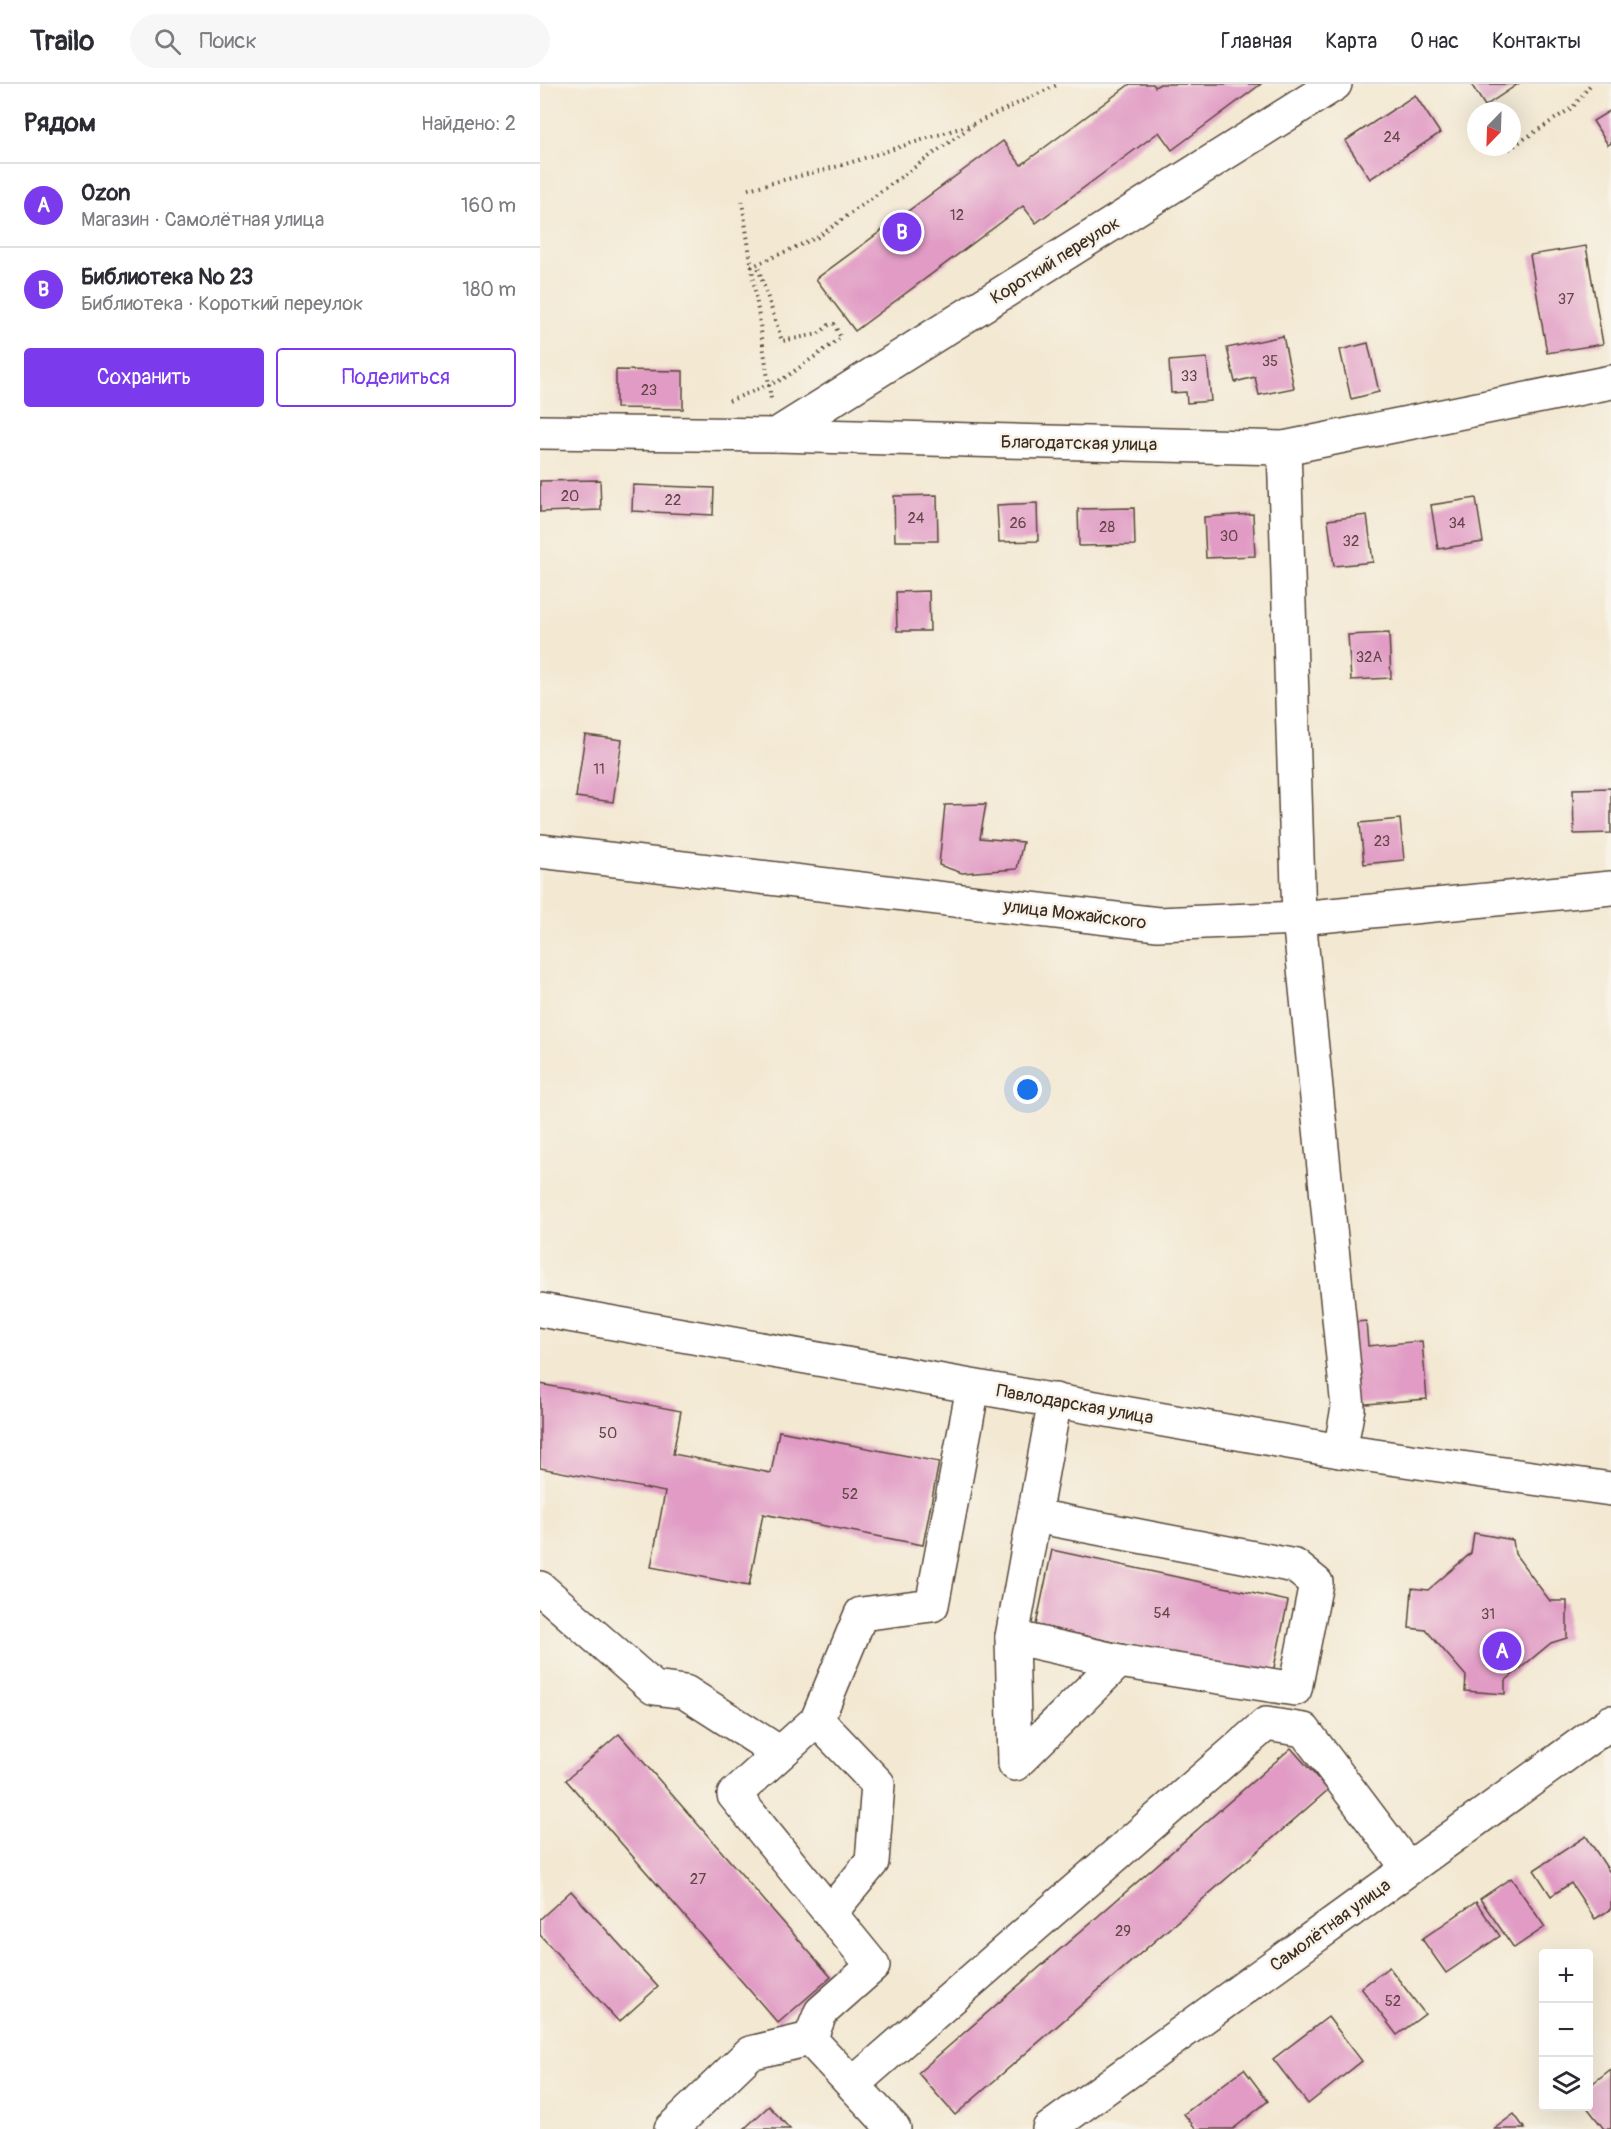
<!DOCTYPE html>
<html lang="ru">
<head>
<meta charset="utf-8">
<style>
  :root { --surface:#fff; --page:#f7f7f7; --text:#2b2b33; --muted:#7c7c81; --line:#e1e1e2; --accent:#7c3aed }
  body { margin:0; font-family:Pangolin,sans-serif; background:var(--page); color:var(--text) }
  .controls { position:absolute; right:18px; bottom:18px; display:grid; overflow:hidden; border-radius:6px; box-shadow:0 6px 24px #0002 }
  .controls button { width:54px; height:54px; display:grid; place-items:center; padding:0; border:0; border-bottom:2px solid var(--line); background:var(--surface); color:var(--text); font:30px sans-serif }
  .compass { position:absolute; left:927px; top:18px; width:54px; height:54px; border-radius:50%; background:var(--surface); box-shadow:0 6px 24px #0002; rotate:203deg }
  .you { position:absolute; left:488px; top:1006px; width:21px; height:21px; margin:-15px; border:4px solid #fff; border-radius:50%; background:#1a73e8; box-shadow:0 0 0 9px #1a73e833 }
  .badge { display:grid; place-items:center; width:39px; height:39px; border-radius:50%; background:var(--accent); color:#fff; font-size:20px; font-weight:700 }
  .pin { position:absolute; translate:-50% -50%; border:3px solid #fff; box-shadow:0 2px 6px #0006 }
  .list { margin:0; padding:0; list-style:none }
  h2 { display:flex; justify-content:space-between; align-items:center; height:78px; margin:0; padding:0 24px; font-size:26px }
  h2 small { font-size:20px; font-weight:400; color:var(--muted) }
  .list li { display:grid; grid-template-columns:39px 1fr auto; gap:18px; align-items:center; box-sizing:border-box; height:84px; padding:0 24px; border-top:2px solid var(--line) }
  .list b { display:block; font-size:22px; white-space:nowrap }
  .list p { margin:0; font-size:20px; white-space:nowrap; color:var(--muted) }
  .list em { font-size:20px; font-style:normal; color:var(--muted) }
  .actions { display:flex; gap:12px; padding:18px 24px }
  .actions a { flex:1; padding:14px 0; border:2px solid var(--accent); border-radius:6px; text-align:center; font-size:21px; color:var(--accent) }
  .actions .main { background:var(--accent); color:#fff }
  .icon { flex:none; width:33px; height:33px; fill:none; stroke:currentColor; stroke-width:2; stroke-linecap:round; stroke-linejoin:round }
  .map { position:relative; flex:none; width:1071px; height:2045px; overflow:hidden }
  header { display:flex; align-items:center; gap:36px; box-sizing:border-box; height:84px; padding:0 30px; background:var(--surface); border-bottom:2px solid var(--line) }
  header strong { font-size:28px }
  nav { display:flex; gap:33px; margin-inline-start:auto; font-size:21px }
  .search { width:420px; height:54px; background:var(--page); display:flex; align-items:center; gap:15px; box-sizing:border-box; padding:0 21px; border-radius:33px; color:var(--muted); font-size:22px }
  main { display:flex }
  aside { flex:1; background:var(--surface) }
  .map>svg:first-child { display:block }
</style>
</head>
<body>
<header>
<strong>Trailo</strong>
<div class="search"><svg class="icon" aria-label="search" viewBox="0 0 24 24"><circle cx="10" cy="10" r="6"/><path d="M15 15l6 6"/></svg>Поиск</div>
<nav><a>Главная</a><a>Карта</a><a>О нас</a><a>Контакты</a></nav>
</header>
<main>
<aside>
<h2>Рядом<small>Найдено: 2</small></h2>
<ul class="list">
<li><span class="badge">A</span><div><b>Ozon</b><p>Магазин · Самолётная улица</p></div><em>160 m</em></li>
<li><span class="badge">B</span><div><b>Библиотека № 23</b><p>Библиотека · Короткий переулок</p></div><em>180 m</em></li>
</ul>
<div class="actions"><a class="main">Сохранить</a><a>Поделиться</a></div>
</aside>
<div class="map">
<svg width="1071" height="2045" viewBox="0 0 1071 2045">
  <rect width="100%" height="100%" fill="#f7f3e8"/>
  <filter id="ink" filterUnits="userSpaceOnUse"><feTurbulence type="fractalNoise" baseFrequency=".0167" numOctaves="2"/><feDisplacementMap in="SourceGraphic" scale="12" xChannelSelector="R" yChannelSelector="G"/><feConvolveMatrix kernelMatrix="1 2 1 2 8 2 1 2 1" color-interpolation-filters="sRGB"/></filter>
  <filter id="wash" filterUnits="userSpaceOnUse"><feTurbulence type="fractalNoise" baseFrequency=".008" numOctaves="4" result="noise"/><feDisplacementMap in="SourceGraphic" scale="24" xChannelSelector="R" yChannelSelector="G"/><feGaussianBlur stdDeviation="1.35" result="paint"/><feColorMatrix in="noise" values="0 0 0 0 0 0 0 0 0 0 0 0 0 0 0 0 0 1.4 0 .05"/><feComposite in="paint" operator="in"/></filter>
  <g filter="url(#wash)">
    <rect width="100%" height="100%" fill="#f3e8d2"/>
    <g id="blocks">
      <g fill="#e19bc5">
        <path d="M590,0H613L615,3L620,0H721L632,66L619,48L496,139L483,122L315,247L276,195L463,57L481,81Z"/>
        <path d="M931,0H978L945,22Z"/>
        <path d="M875,11L900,49L830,95L805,57Z"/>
        <path d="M1071,26V59L1068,61L1053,37Z"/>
        <path d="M1046,162L1063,260L1007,269L990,171Z"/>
        <path d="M743,252L754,304L719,311L715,293L695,298L687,264Z"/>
        <path d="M828,259L839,308L811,315L800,266Z"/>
        <path d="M667,274L671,317L647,319L646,308L631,309L629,277Z"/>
        <path d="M76,286L143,287V325L76,324Z"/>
        <path d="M60,396L61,426L0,428V397Z"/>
        <path d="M93,401L174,404L173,431L92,427Z"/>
        <path d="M397,411L398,457H355L354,412Z"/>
        <path d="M936,414L943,458L898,465L891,421Z"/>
        <path d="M497,419L498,457L459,458L457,421Z"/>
        <path d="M594,424L595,461L539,462L538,425Z"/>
        <path d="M713,430L715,472L666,474L664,433Z"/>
        <path d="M827,431L833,478L794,482L788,436Z"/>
        <path d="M389,507L390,547H357L356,508Z"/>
        <path d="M849,549L851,594L811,596L808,551Z"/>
        <path d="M45,651L82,656L73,718L36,713Z"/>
        <path d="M1071,704V749L1034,750L1033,705Z"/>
        <path d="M446,720L440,754L483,758L477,785L422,789L399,781L405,721Z"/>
        <path d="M860,735L864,776L824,780L820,739Z"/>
        <path d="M826,1237L828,1262L882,1257L887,1315L814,1321L807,1239Z"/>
        <path d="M0,1300L141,1327L133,1370L231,1389L239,1347L399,1378L383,1461L223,1430L209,1502L111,1483L125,1408L0,1384Z"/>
        <path d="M934,1449L973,1456L975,1470L1010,1517H1027V1554L1011,1559L965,1597V1610L925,1607L926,1592L886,1546L869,1544L872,1504L888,1506L931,1469Z"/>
        <path d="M512,1466L748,1517L732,1593L496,1541Z"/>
        <path d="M79,1650L291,1893L238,1939L26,1696Z"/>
        <path d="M751,1664L788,1706L415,2031L378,1989Z"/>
        <path d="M1046,1752L1071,1790V1825L1055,1835L1031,1799L1011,1812L994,1786Z"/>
        <path d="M971,1794L1005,1843L974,1864L940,1815Z"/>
        <path d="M31,1807L118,1903L79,1938L0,1851V1835Z"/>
        <path d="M936,1818L960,1852L906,1889L882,1855Z"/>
        <path d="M849,1883L885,1930L857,1951L821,1904Z"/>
        <path d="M788,1933L822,1977L768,2020L733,1975Z"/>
        <path d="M704,1985L728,2017L693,2045H656L644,2030Z"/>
        <path d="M1071,1985V2045H1064L1046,2022H1048V2003Z"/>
        <path d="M229,2022L250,2045H204Z"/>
        <path d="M974,2030L985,2045H954Z"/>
      </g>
    </g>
  </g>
  <g filter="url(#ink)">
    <use href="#blocks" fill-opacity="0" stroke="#574639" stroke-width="1.5"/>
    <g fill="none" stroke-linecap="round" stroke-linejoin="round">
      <g stroke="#574639" stroke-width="36">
        <g id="minor">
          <path d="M0,348L236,351L744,364L1071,298"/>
          <path d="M236,351L795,0"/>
          <path d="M744,364L759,834L808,1324L800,1367"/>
          <path d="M0,767L618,840L759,834L1071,804"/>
          <path d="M0,1226L800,1367L1071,1405"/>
          <path d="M515,1316L472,1553L475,1680L579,1577"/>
          <path d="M0,1504L114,1604L145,1608L240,1669"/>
          <path d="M472,1553L579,1577L755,1605L776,1499L755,1482L495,1432"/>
          <path d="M277,1636L338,1700L332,1778L290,1829"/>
          <path d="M270,1955L281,1928L333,1882L194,1711L277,1636L321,1530L392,1521L433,1303"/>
          <path d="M313,2000L726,1640L764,1646L868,1784"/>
          <path d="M131,2045L210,1969L270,1955L354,2045"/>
        </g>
      </g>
      <g stroke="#574639" stroke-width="36">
        <path id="major" d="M509,2045L1071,1638"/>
      </g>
      <g stroke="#574639" stroke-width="4" stroke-dasharray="1.5 4.5" stroke-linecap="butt">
        <path d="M969,65L1033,23L1051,0"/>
        <path d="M208,105L299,82L436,39L519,0"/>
        <path d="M202,117L231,315"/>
        <path d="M211,183L278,153L433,41"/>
        <path d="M189,317L243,295L301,254L294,240L289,241L278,250L242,257L217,180"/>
      </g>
      <use href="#minor" stroke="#fff" stroke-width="33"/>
      <use href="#major" stroke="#fff" stroke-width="33"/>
    </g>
  </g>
  <g text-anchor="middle" stroke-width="5" stroke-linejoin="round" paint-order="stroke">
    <g font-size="15" fill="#644648">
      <text x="852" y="58">24</text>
      <text x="417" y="136">12</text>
      <text x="1026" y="220">37</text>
      <text x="730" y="282">35</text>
      <text x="649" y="297">33</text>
      <text x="109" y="311">23</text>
      <text x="30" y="417">20</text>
      <text x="133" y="421">22</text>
      <text x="376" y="439">24</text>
      <text x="478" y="444">26</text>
      <text x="917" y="444">34</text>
      <text x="567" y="448">28</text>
      <text x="689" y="457">30</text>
      <text x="811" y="462">32</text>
      <text x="829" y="578">32А</text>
      <text x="59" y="690">11</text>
      <text x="842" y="762">23</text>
      <text x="68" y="1354">50</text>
      <text x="310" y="1415">52</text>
      <text x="622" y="1534">54</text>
      <text x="948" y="1535">31</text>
      <text x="158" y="1800">27</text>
      <text x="583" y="1852">29</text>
      <text x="853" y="1922">52</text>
    </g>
    <g font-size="18" fill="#3b2a1e" stroke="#f7f3e8">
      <text transform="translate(515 176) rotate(-32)" y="6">Короткий переулок</text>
      <text transform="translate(539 359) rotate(1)" y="6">Благодатская улица</text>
      <text transform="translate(535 830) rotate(7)" y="6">улица Можайского</text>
      <text transform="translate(535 1320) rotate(10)" y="6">Павлодарская улица</text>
      <text transform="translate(790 1841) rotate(-36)" y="6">Самолётная улица</text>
    </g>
  </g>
</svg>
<div class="controls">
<button>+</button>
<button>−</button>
<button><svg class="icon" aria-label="layers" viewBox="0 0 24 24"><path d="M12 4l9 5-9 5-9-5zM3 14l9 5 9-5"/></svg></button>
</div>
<svg class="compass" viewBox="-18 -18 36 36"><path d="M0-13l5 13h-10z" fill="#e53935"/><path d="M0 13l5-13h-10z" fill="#7c7c81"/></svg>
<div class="you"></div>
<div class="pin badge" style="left:962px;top:1567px">A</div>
<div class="pin badge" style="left:362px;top:148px">B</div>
</div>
</main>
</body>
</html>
